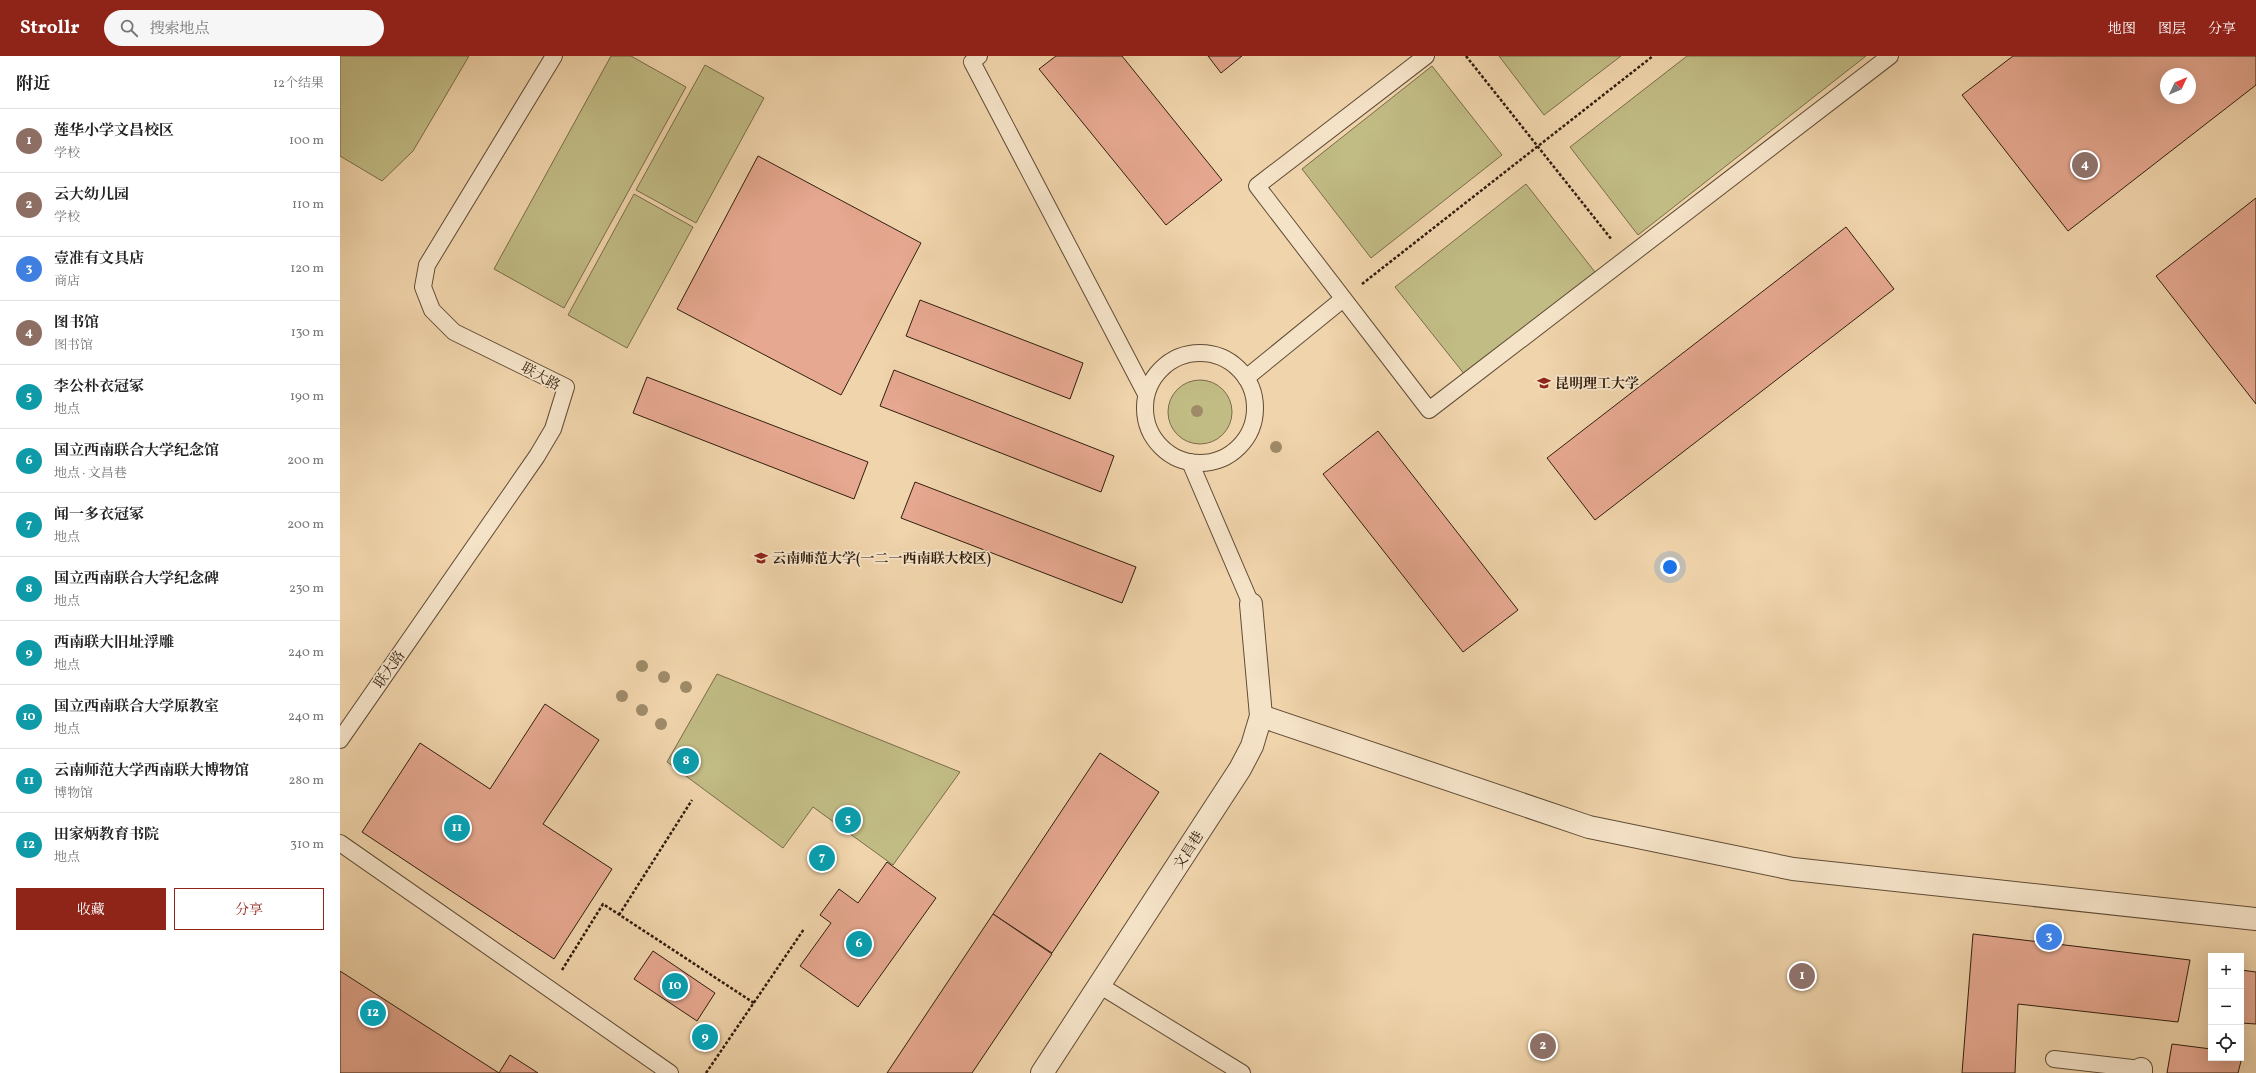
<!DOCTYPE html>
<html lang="zh">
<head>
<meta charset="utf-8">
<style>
  :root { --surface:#fff; --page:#f6f6f6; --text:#222; --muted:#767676; --line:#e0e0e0; --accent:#8f2418 }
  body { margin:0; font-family:Vollkorn,"Noto Serif SC",serif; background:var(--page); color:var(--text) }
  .controls { position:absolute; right:12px; bottom:12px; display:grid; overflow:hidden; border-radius:0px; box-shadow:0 4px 16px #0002 }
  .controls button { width:36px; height:36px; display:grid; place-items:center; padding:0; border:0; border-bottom:1px solid var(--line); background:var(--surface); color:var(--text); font:20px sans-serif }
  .compass { position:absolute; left:1820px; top:12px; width:36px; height:36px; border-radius:50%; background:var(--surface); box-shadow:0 4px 16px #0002; rotate:46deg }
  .you { position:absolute; left:1330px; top:511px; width:14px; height:14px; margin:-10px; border:3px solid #fff; border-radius:50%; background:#1a73e8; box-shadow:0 0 0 6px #1a73e833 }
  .badge { display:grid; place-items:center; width:26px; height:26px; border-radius:50%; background:var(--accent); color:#fff; font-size:13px; font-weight:700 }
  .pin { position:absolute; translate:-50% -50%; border:2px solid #fff; box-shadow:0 1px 4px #0006 }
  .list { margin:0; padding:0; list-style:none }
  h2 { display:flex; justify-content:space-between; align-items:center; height:52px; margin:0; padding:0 16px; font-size:17px }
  h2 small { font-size:13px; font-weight:400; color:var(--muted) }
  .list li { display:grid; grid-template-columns:26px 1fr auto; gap:12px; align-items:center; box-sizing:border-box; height:64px; padding:0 16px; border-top:1px solid var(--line) }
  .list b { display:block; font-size:15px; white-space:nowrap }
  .list p { margin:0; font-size:13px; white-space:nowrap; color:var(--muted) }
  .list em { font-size:13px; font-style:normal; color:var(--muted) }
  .actions { display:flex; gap:8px; padding:12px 16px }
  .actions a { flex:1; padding:9px 0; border:1px solid var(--accent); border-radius:0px; text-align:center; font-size:14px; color:var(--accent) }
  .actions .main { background:var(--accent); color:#fff }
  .icon { flex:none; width:22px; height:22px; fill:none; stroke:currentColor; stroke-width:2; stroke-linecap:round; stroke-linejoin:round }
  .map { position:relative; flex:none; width:1916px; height:1017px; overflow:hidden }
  header { display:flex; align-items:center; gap:24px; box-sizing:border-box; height:56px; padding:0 20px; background:var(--accent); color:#fff }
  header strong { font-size:19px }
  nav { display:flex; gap:22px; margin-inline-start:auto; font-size:14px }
  .search { width:280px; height:36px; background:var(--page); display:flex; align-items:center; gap:10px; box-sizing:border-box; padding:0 14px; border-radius:22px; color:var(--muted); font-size:15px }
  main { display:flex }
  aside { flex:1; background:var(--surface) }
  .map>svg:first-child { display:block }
</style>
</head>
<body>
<header>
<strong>Strollr</strong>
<div class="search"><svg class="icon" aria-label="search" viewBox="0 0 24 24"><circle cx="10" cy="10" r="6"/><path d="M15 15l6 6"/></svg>搜索地点</div>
<nav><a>地图</a><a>图层</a><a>分享</a></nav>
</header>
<main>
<aside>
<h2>附近<small>12个结果</small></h2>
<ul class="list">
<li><span class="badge" style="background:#8d6e63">1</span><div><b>莲华小学文昌校区</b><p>学校</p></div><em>100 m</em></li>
<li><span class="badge" style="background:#8d6e63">2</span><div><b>云大幼儿园</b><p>学校</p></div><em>110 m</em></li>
<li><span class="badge" style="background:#3f7fe0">3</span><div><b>壹准有文具店</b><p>商店</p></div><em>120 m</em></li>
<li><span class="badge" style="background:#8d6e63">4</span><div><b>图书馆</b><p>图书馆</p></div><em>130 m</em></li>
<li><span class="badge" style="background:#0f9aa8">5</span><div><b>李公朴衣冠冢</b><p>地点</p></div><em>190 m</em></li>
<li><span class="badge" style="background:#0f9aa8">6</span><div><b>国立西南联合大学纪念馆</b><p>地点 · 文昌巷</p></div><em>200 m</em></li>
<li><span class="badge" style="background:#0f9aa8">7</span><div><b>闻一多衣冠冢</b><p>地点</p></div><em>200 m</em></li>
<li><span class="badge" style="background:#0f9aa8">8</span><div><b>国立西南联合大学纪念碑</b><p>地点</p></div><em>230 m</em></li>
<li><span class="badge" style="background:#0f9aa8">9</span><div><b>西南联大旧址浮雕</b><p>地点</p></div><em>240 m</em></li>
<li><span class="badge" style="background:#0f9aa8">10</span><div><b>国立西南联合大学原教室</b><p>地点</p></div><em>240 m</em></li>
<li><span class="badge" style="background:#0f9aa8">11</span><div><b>云南师范大学西南联大博物馆</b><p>博物馆</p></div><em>280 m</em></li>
<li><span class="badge" style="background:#0f9aa8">12</span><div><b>田家炳教育书院</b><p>地点</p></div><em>310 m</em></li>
</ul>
<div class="actions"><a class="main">收藏</a><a>分享</a></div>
</aside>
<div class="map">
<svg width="1916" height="1017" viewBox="0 0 1916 1017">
  <rect width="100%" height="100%" fill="#f0d4ab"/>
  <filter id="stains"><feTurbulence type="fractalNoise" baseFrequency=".005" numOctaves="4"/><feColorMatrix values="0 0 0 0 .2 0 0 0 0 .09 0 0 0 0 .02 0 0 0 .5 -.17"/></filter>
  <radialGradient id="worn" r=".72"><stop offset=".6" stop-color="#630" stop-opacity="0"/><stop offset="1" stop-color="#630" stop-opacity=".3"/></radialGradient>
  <g fill="#c1bb84" stroke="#796c4a">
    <path d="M0,0H129L73,95L42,125L0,100Z"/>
    <path d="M271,0H291L346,31L224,252L154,213Z"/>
    <path d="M1159,0H1281L1204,59Z"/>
    <path d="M1347,0H1526L1298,179L1230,91Z"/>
    <path d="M365,9L424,42L356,167L296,134Z"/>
    <path d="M1092,10L1162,99L1031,202L962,113Z"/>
    <path d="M1186,128L1255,216L1125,319L1055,231Z"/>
    <path d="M294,138L353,171L287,292L228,259Z"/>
    <circle cx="860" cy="356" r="32"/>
    <path d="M377,618L620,716L553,809L473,751L443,792L327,706Z"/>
  </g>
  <g fill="#e6a890" stroke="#311e0f" fill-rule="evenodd">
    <path d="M716,0H782L882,124L826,169L699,13Z"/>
    <path d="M868,0H902L881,17Z"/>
    <path d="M1673,0H1916V29L1728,175L1622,39ZM1826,18H1850V42H1826Z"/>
    <path d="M418,100L581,187L501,339L337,253Z"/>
    <path d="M1916,142V348L1816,220Z"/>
    <path d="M1506,171L1554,233L1255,464L1207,402Z"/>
    <path d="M580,244L743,307L730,343L566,280Z"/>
    <path d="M554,314L774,400L761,436L540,350Z"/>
    <path d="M307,321L528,406L514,443L293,357Z"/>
    <path d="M1038,375L1178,554L1123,596L983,418Z"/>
    <path d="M575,426L796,511L782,547L561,462Z"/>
    <path d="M205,648L259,684L203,768L272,813L214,903L22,776L80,687L150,733Z"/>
    <path d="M760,697L819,736L712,897L653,858Z"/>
    <path d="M547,806L596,842L518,951L460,910L491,867L480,859L499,833L518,847Z"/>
    <path d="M653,858L712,898L632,1017H547Z"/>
    <path d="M1633,878L1850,904L1838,966L1678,948L1675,1017H1622Z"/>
    <path d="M313,895L375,937L357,965L294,923Z"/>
    <path d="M1901,914L1916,916V968L1901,967Z"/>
    <path d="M0,915L159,1017L170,999L198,1017H0Z"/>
    <path d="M1832,988L1871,993V1002H1901L1903,997L1898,1017H1827Z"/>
  </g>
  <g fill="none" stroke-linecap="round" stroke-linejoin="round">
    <g stroke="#614c36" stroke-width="18">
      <g id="service">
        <path d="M639,0L632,6L806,338"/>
        <path d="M1086,0L917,130L1089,354L1550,0"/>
        <circle cx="860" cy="352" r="55"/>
        <path d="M906,322L1003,243"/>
        <path d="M850,406L911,548"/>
        <path d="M0,684L197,400L213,373L226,331L114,276L92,254L83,231L87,209L214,0"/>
        <path d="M0,787L330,1017"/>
        <path d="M759,929L902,1017"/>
        <path d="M1714,1003L1801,1013"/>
      </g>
    </g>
    <g stroke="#614c36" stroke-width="24">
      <g id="minor">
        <path d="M921,660L1249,771L1453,813L1916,863"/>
        <path d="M702,1017L900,713L912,690L921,660L911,548"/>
        <path d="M1801,1017V1013"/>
      </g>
    </g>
    <g stroke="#311e0f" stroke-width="2.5" stroke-dasharray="3 2" stroke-linecap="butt">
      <path d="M1126,0L1272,184"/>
      <path d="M1022,228L1313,0"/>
      <path d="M279,859L352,744"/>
      <path d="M222,914L263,848L414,947"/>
      <path d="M366,1017L464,873"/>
    </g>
    <use href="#service" stroke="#f5e3c8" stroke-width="16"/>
    <use href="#minor" stroke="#f5e3c8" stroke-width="22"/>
  </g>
  <g fill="#9f8a68">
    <circle cx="857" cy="355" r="6"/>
    <circle cx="936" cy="391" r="6"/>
    <circle cx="302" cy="610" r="6"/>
    <circle cx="324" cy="621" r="6"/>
    <circle cx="346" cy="631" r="6"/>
    <circle cx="282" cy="640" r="6"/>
    <circle cx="302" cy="654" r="6"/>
    <circle cx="321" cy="668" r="6"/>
  </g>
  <defs>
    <g id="university-bare" transform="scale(1.08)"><path d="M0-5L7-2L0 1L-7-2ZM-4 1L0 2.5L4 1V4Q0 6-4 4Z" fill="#8f2418" stroke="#f5e3c8" stroke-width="2.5" paint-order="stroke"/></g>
  </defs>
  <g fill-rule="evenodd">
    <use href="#university-bare" x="1204" y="327"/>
    <use href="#university-bare" x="421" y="502"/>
  </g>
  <g text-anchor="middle" stroke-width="3.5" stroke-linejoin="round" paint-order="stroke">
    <g font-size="14" fill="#311e0f" stroke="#f5e3c8">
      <text transform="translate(201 320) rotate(29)" y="5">联大路</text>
      <text transform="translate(49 613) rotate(-55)" y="5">联大路</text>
      <text transform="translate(848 794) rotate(-57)" y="5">文昌巷</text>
    </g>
    <g font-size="14" font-weight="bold" fill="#311e0f" stroke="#f5e3c8" text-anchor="start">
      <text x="1215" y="332">昆明理工大学</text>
      <text x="432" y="507">云南师范大学(一二一西南联大校区)</text>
    </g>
  </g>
  <rect width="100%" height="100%" filter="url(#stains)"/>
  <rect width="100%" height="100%" fill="url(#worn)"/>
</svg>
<div class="controls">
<button>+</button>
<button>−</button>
<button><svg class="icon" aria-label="locate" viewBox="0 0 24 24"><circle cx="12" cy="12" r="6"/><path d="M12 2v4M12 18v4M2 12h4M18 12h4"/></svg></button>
</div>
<svg class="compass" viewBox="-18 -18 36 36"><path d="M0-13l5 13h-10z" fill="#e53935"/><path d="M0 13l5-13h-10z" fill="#767676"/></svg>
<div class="you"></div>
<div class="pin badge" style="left:1462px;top:920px;background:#8d6e63">1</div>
<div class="pin badge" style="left:1203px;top:990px;background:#8d6e63">2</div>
<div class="pin badge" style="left:1709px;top:881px;background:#3f7fe0">3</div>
<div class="pin badge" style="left:1745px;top:109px;background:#8d6e63">4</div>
<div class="pin badge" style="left:508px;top:764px;background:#0f9aa8">5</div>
<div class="pin badge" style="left:519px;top:888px;background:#0f9aa8">6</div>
<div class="pin badge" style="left:482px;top:802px;background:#0f9aa8">7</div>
<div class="pin badge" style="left:346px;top:705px;background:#0f9aa8">8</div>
<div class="pin badge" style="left:365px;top:981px;background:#0f9aa8">9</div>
<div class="pin badge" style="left:335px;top:930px;background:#0f9aa8">10</div>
<div class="pin badge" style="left:117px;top:772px;background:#0f9aa8">11</div>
<div class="pin badge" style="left:33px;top:957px;background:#0f9aa8">12</div>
</div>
</main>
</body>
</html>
